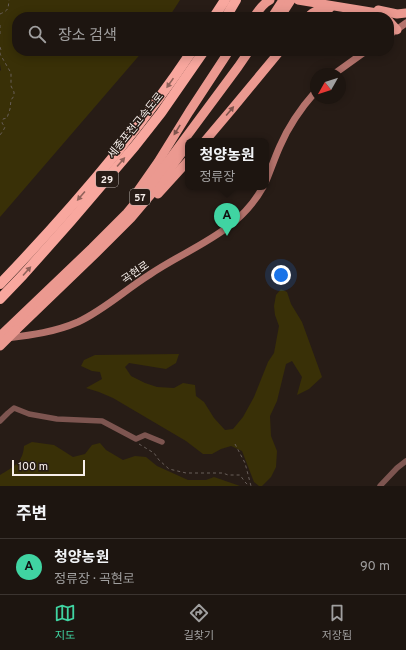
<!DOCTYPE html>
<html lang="ko">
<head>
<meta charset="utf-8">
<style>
  :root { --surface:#1d1510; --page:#2a221e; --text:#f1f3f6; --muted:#a09f9f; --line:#3b3430; --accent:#40d4a2 }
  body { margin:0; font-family:Overpass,"Noto Sans KR",sans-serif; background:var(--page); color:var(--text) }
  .compass { position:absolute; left:310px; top:68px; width:36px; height:36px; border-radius:50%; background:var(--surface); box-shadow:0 2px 10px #0003; rotate:231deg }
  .scale { position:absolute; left:12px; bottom:10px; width:73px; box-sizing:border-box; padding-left:4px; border:2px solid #f7efeb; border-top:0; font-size:11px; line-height:14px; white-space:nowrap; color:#f7efeb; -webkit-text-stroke:3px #271c16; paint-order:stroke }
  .you { position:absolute; left:281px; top:275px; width:14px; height:14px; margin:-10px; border:3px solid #fff; border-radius:50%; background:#1a73e8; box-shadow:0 0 0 6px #1a73e833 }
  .badge { display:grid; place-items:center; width:26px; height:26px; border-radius:50%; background:var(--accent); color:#111; font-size:13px; font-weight:700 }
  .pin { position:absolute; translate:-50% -33px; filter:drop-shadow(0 1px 2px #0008) }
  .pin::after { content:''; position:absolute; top:21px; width:14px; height:12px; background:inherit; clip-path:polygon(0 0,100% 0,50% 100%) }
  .popup { position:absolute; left:185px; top:138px; width:84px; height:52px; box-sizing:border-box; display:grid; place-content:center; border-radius:8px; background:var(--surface); filter:drop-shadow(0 1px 3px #0005); font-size:13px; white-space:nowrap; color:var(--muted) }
  .popup b { font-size:15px; color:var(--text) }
  .popup::after { content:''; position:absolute; left:50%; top:100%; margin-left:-8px; border:8px solid transparent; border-top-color:var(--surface) }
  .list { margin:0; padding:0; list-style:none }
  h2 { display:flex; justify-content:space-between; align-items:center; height:52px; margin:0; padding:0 16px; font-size:17px }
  h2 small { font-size:13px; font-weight:400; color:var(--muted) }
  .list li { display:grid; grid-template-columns:26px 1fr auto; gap:12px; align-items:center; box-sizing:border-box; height:56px; padding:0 16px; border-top:1px solid var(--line) }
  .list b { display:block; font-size:15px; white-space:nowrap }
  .list p { margin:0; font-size:13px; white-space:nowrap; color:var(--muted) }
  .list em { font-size:13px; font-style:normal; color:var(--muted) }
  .icon { flex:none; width:22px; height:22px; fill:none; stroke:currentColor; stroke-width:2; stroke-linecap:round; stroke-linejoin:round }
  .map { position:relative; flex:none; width:406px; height:486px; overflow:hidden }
  .search { position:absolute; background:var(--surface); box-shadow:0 2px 10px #0003; left:12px; right:12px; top:12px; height:44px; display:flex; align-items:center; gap:10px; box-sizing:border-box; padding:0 14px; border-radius:16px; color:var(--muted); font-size:15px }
  .sheet { height:108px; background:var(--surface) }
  nav { display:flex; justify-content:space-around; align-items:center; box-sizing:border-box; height:56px; border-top:1px solid var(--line); background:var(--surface); font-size:11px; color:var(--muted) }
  nav a { display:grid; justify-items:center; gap:2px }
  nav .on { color:var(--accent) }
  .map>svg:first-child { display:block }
</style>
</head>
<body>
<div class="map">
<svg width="406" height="486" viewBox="0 0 406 486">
  <rect width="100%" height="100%" fill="#271c16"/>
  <g fill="#393007">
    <path d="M0,0H180L169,17H17V51H143L0,217V71L1,70L0,64Z"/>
    <path d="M281,289L287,292L291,304L302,322L322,377L309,389L297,395L302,377L292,361L286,364L277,401L270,416L271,436L277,451L276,467L271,477L262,486H259L254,482L242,451L231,446L221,449L212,454H203L186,441L113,398L99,392L86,388L102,379L100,372L92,371L81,366L84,360L95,355L179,354L176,363L166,369L129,363L125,367L131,376L145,383L157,387L174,388L183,383L195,385L196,396L204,402L214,418L225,430L233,429L243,417L254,397L268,362L274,353L279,326L275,315L274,306L276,295Z"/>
    <path d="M32,442L54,445L73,457L85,454L92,445L100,443L106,450L123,460L135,456L146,457L157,466L188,480H206L214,477L240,486H0V475C13,467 23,463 24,446Z"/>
  </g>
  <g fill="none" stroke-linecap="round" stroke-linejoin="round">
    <g stroke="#685e59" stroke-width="1" stroke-dasharray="3 3" stroke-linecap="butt">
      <path d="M0,14C9,10 8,9 9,0"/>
      <path d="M0,25V35"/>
      <path d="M0,47L1,50L0,54L11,73V86L14,92V96L11,100L10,109L7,118L3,119L2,123L5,127L3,131L0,135"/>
      <path d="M139,444L154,453L159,460L169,469L186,473H223L228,475H240L245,482L249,486"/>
      <path d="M235,444L245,463L251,486"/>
    </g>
    <g stroke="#7d5550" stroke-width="5.5">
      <path d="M0,421L8,413L14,408L29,414L57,419L102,421L136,439L145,435L162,442"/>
      <path d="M380,486L397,468L406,461"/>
    </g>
    <g stroke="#b4736c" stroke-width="7">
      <path d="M389,35L406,23"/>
      <path d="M334,74L366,51"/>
      <path d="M266,181C271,169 275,157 280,146C289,125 301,108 316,91"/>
      <path d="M7,338C32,335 55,332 78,322C104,310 125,290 149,275C190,247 237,234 263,187"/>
    </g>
    <g stroke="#eb9990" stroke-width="9">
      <path d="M298,0L377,13L385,17"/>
      <path d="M378,10L397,14L406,13"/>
      <path d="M254,17C258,11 263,3 270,0"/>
      <path d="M272,17L283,0"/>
      <path d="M280,17L291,0"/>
      <path d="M308,17C314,10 321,9 330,8"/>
      <path d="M389,21L397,30"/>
      <path d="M205,141L232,109L280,51"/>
      <path d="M137,192L158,162L189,112L229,51"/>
      <path d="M158,194L188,161"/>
      <path d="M16,330L96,253L131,218L158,186L186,147"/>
      <path d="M0,336L92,248L127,213L152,183L238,67L249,51"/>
    </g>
    <g stroke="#f8a79e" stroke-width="10">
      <path d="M214,17L225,0"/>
      <path d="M226,17L236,0"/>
      <path d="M0,284C70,211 136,135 192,51"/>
      <path d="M0,299L23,275L71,221L135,146L161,113L204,51"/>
    </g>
    <path stroke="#eb9990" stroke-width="9" d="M0,346L16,330"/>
  </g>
  <defs><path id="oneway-solid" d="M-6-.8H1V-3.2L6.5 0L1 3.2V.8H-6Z"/></defs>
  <g fill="#90625a">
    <use href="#oneway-solid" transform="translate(170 83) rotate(125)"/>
    <use href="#oneway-solid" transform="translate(121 162) rotate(-49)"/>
    <use href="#oneway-solid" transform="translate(81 196) rotate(131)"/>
    <use href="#oneway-solid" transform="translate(27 271) rotate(-48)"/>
  </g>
  <g fill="#7f544d">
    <use href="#oneway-solid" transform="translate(230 111) rotate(-50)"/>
    <use href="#oneway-solid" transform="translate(177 130) rotate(122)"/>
  </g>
  <g text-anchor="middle" stroke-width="3" stroke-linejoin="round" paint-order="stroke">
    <g fill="#271c16" stroke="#b9b0ab" stroke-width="1">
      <rect x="96" y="171" width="22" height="16" rx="3"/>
      <rect x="130" y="189" width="20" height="16" rx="3"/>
    </g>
    <g font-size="10" font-weight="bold" fill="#f7efeb">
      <text x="107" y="183">29</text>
      <text x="140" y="201">57</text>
    </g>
    <g font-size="11" fill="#f7efeb" stroke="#271c16">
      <text transform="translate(135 125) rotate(-51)" y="4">세종포천고속도로</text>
      <text transform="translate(135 272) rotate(-35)" y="4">곡현로</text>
    </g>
  </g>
</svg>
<svg class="compass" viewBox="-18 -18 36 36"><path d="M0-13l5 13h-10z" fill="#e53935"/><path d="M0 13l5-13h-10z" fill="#a09f9f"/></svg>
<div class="scale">100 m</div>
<div class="you"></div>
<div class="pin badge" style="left:227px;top:236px">A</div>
<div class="popup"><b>청양농원</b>정류장</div>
<div class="search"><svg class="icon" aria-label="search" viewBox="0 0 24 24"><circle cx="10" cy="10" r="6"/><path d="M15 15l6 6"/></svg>장소 검색</div>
</div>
<section class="sheet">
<h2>주변<small></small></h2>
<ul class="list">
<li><span class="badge">A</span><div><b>청양농원</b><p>정류장 · 곡현로</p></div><em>90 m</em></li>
</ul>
</section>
<nav>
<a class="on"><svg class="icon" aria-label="map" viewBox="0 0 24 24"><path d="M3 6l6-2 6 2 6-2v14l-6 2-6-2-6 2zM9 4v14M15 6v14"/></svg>지도</a>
<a><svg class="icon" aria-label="directions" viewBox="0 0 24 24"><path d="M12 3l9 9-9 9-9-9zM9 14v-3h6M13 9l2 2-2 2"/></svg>길찾기</a>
<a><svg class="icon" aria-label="saved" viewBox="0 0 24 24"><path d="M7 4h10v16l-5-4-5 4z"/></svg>저장됨</a>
</nav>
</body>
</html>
